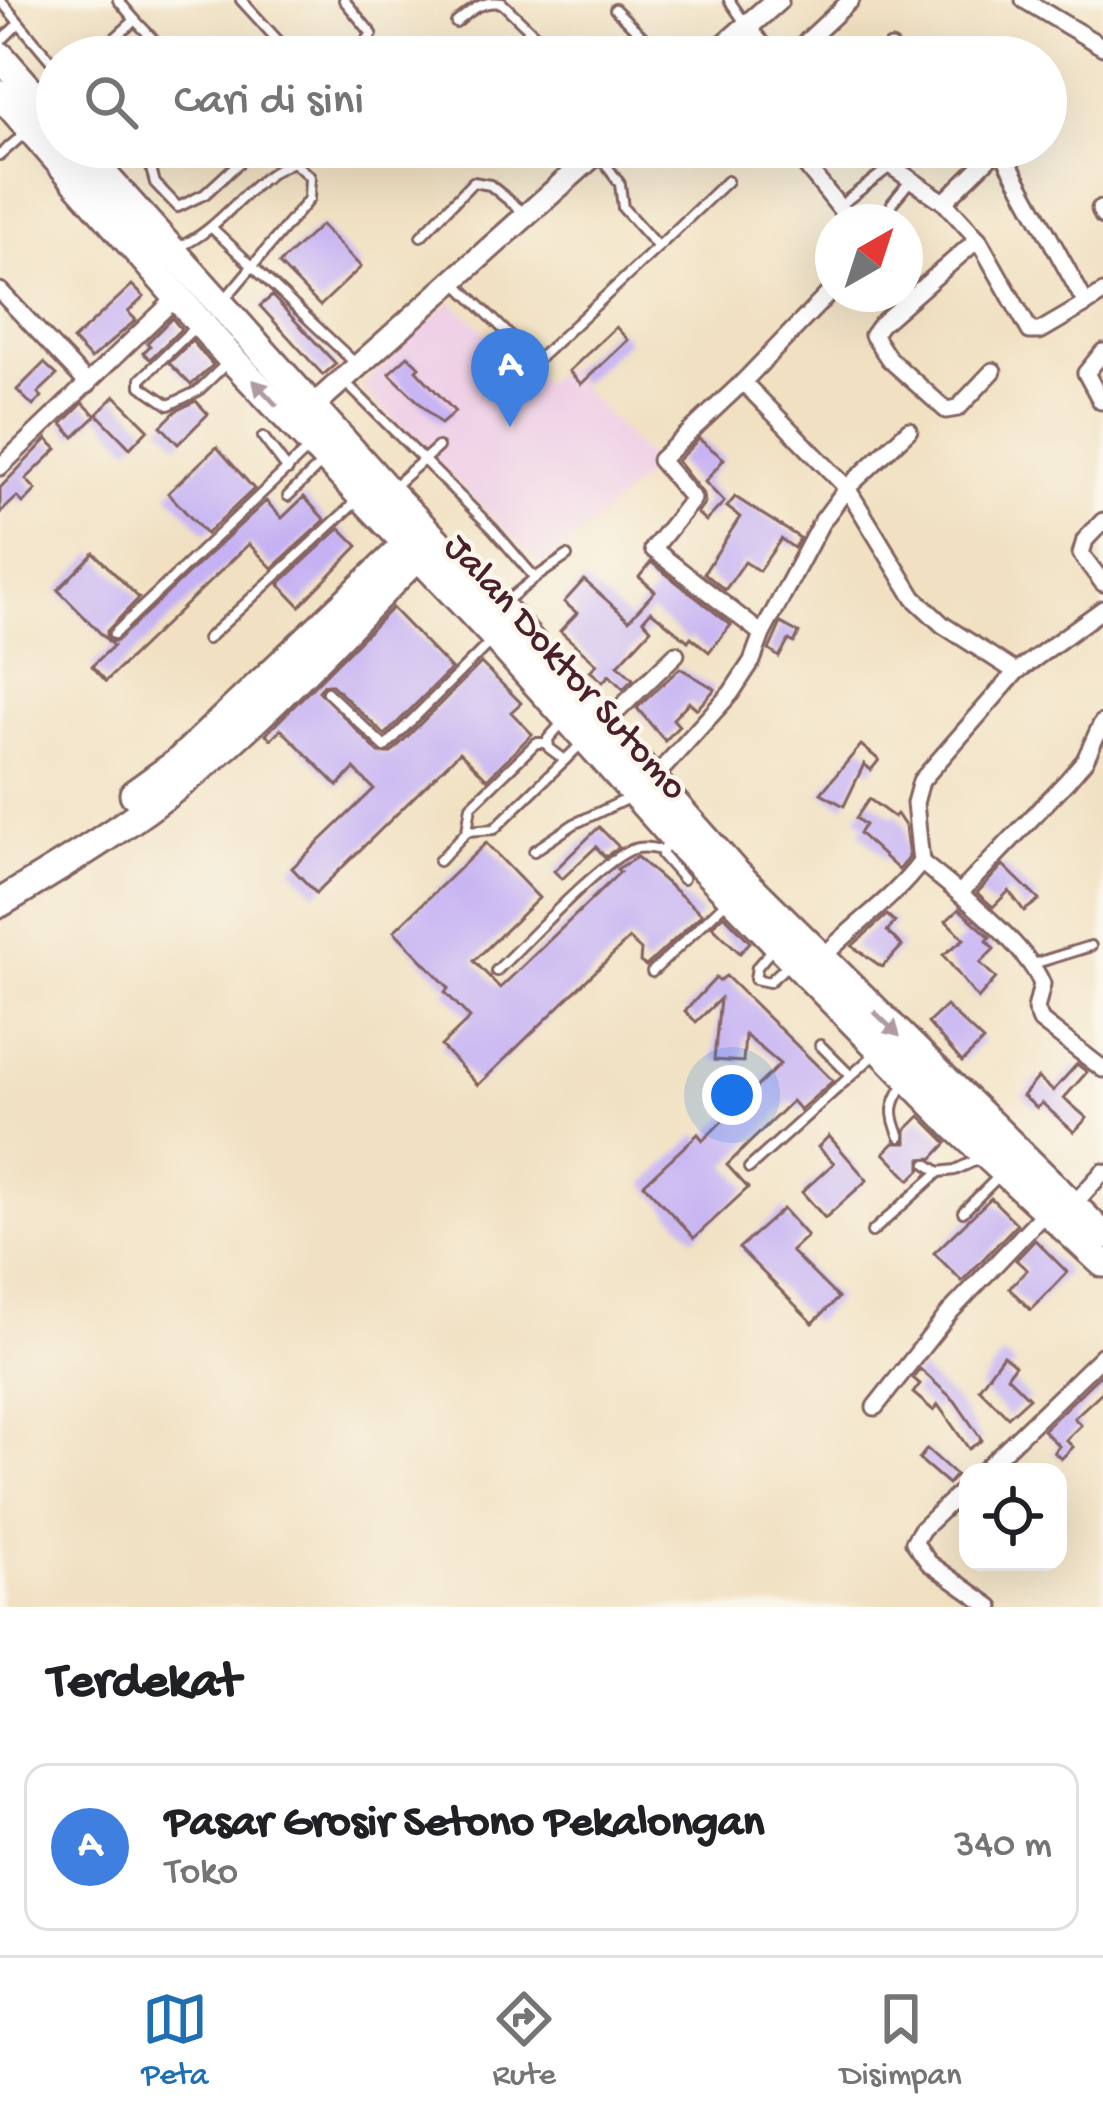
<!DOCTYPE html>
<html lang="id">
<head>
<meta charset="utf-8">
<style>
  :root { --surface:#fff; --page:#f6f6f6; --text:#202124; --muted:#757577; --line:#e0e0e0; --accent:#1f6fb2 }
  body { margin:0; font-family:"Gochi Hand",sans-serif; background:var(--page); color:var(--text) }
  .controls { position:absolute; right:36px; bottom:36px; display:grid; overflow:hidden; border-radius:24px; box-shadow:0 12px 48px #0002 }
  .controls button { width:108px; height:108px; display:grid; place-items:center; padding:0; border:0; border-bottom:3px solid var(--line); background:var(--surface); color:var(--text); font:60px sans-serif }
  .compass { position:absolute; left:815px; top:204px; width:108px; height:108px; border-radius:50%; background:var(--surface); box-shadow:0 12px 48px #0002; rotate:39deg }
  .you { position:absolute; left:732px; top:1095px; width:42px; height:42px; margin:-30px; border:9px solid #fff; border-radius:50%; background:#1a73e8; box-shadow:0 0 0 18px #1a73e833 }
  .badge { display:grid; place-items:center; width:78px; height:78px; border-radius:50%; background:var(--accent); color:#fff; font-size:39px; font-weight:700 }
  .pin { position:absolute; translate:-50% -99px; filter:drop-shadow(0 3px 6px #0008) }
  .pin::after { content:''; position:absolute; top:63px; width:42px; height:36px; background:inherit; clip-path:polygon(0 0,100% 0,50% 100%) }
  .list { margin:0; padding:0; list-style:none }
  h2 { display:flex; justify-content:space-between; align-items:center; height:156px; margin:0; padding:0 48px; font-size:51px }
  h2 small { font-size:39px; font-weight:400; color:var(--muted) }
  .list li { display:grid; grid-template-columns:78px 1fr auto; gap:36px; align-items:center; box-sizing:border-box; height:168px; margin:0 24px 24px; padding:0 24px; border:3px solid var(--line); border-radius:24px }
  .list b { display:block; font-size:45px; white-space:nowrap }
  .list p { margin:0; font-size:39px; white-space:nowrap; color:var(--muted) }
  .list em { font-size:39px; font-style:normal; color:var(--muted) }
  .icon { flex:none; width:66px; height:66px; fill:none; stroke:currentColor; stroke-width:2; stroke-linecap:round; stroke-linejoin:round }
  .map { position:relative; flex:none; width:1103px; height:1607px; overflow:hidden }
  .search { position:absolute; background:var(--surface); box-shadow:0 12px 48px #0002; left:36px; right:36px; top:36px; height:132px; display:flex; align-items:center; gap:30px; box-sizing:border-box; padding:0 42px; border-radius:66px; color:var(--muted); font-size:45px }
  .sheet { height:348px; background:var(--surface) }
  nav { display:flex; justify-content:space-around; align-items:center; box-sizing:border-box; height:168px; border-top:3px solid var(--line); background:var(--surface); font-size:33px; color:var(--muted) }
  nav a { display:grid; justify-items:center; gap:6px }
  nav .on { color:var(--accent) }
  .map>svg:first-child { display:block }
</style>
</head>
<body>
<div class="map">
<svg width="1103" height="1607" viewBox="0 0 1103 1607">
  <rect width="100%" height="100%" fill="#fbf7ec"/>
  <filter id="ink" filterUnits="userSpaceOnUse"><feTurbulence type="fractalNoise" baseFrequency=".00833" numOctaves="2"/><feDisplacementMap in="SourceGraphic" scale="24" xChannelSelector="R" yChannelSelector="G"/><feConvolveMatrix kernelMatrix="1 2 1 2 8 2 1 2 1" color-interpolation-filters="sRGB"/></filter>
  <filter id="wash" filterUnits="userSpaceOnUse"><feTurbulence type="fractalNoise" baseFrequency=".004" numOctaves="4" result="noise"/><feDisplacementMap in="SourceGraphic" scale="48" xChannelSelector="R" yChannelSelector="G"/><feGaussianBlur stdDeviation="2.7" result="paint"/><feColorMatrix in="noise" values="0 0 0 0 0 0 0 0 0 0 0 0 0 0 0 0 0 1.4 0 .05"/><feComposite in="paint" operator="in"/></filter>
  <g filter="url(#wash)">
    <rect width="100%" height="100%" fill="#f1e1c2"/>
    <path fill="#efd0e6" d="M451,301L544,384L562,367L655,466L544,569L361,387Z"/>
    <g id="blocks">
      <g fill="#c5b1f3">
        <path d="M321,225L361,267L320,306L279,264Z"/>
        <path d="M132,285L144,297L128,312L136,320L91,359L73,340Z"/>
        <path d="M272,296L336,364L323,375L260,306Z"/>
        <path d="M172,318L181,329L150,359L143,353L150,346L147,343Z"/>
        <path d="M616,327L628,340L581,384L569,371Z"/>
        <path d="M192,341L213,365L191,385L169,363Z"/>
        <path d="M408,356L419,367L416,370L455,412L441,424L389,373Z"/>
        <path d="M44,363L57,375L38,393L42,397L33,406L17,390Z"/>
        <path d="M115,396L148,429L130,448L97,414Z"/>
        <path d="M196,401L208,414L178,444L161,426L176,411Z"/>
        <path d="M83,403L96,416L74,437L62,424Z"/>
        <path d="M47,439L57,449L26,479L36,490L23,503L17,497L0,513V488Z"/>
        <path d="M699,439L724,459L705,482L724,502L706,521L697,513L705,503L704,495L677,461Z"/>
        <path d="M217,447L254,489L206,534L168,493Z"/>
        <path d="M304,497L325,520L272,568L249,544L106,681L92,666L113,646L58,590L94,553L139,598L107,631V639L115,642L266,501L282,518Z"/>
        <path d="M735,497L800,538L794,548L781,539L759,571L745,562L725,590L704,573L740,517L727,507Z"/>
        <path d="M340,528L358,546L300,606L279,584Z"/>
        <path d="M651,562L731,625L709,652L691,637L688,641L651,611L643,620L651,629L618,665L633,679L623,689L609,675L603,682L590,671L597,664L560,631L577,613L564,602L584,580L629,620L655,591L639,577Z"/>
        <path d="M392,608L451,669L385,735L332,685H324L319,691L379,753H391L481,663L521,703L511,712L532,734L487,779L460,752L316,893L292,868L374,789L354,769L338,786L281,729L271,739L266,734Z"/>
        <path d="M781,623L799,633L794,643L789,640L779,657L769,650Z"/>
        <path d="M680,668L715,689L697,709L689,702L673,719L679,726L665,741L637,708Z"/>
        <path d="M861,745L879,760L871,770L864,764L844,806L821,793Z"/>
        <path d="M869,799L894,817L897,814L905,826L909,858L899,870L859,833L865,825L856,818Z"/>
        <path d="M599,827L619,847L605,857L596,847L562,879L554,871Z"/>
        <path d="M486,843L539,898L474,961L500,988L620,872L617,869L637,857L702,914L646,966L640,962L641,950L629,939L478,1085L441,1046L470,1018L445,992L449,988L394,931Z"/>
        <path d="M1003,865L1039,900L1024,911L1009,891L993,907L977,893Z"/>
        <path d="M959,909L990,937L987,941L994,949L980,963L996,978L978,999L943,955L964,939L946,921Z"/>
        <path d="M724,915L750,942L740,953L712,926Z"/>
        <path d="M887,915L895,922L887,931L902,946L882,967L852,946Z"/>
        <path d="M726,976L833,1081L800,1110L792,1101L727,1165L748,1188L694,1238L644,1184L698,1134L703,1140L780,1064L745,1035L743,1062L714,1060L720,999L696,1022L685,1011L716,978L719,981Z"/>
        <path d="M946,1006L983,1041L962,1062L928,1023Z"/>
        <path d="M1077,1064L1087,1072L1064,1098L1087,1118L1074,1132L1042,1103L1037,1108L1023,1096L1038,1078L1053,1091Z"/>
        <path d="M920,1116L947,1143L933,1158L921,1159V1169L910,1180L884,1153L894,1143H906V1130Z"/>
        <path d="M829,1136L867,1180L825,1218L802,1192L834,1163L818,1147Z"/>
        <path d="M991,1198L1017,1224L962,1281L934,1253Z"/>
        <path d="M783,1209L807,1236L791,1251L838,1298L813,1323L739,1248Z"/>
        <path d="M1035,1240L1067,1272L1031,1310L1009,1288L1027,1270L1016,1260Z"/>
        <path d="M1003,1355L1015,1365L1007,1376L1029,1398L1008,1417L979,1388Z"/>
        <path d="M920,1369L955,1401L982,1440L969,1449L938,1405L934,1411L913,1393L920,1384L913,1378Z"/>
        <path d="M1101,1374L1103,1391L1074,1418L1081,1425L1066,1440L1073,1447L1061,1459L1054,1452L1059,1446L1043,1430Z"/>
        <path d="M927,1449L956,1475L948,1484L919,1459Z"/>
      </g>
    </g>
  </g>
  <g filter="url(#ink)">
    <use href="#blocks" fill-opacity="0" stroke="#846360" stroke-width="3"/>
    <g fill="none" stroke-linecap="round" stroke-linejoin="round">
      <g stroke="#846360" stroke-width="14">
        <g id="lane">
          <path d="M0,0L57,68"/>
          <path d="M241,0L293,57"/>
          <path d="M344,0L372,34L353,57"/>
          <path d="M729,0L745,23"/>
          <path d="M615,9L663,57"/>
          <path d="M135,20L170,57"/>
          <path d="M456,23C471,10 482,0 502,3L558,57"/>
          <path d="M0,42L19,23"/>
          <path d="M94,57L135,20L118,0"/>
          <path d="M145,147L155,183L178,207L205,194L256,147"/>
          <path d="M598,154L620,184L623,208L658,247L727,181"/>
          <path d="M0,155L25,133"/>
          <path d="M847,200L890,167"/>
          <path d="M892,203L911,180"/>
          <path d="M212,228L355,363"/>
          <path d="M421,236L473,182L490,185L522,211"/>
          <path d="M179,247C224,228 248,179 293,162L310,177L309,199L224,300"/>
          <path d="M456,283L536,361L658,247"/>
          <path d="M194,328L141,379V386L169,405L198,391L227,363"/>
          <path d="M344,381L493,529L535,578L567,556"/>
          <path d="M263,437L288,470"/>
          <path d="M394,486L438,447"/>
          <path d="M288,496L321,464"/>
          <path d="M504,603L535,578"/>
          <path d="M114,634L307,450"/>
          <path d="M207,639L356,502"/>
          <path d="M327,692L385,747L490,642"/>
          <path d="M563,722L548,739L549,748L565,760L581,744"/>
          <path d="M467,831L471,806L536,743H547"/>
          <path d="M665,847L662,855L683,879"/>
          <path d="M534,851L574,824L629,798"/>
          <path d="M439,861L467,831L494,829L565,760"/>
          <path d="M773,948L757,967L755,979L769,982L790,963"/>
          <path d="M1033,964L1091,946"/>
          <path d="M496,971C523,946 604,857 634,849C644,846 654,848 663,851"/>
          <path d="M652,972L726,902"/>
          <path d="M820,1045L850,1075"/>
          <path d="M900,1137C890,1114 890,1105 904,1084"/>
          <path d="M927,1164L939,1172L955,1170L981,1158"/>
          <path d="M749,1168L874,1055"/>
          <path d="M963,1212L999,1176"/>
          <path d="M872,1232L939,1172"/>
        </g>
      </g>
      <g stroke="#846360" stroke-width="21">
        <g id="street">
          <path d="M1024,0L1103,47"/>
          <path d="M746,25L772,57"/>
          <path d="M806,42L851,0"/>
          <path d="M883,57L891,49"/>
          <path d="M791,147L851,222"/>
          <path d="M863,147L944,202L978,239L1030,331H1040L1086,304"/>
          <path d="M944,202L993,154L1003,153L1086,304L1103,293"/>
          <path d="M1100,209L1103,216"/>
          <path d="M978,239L881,324L873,335L889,359L946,410L958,408L993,371"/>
          <path d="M0,291L88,384"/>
          <path d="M743,382L660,460L693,499L653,549L762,634"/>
          <path d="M1101,401L1086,373L1103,352"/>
          <path d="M909,430L847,488L914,598L943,625L1016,672"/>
          <path d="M0,467L177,297"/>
          <path d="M1103,521L1085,540L1081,554L1103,583"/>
          <path d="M605,723L676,654"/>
          <path d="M654,778L731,693L752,661L762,634L821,523L847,488L743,382L833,289"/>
          <path d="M921,862C955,890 1026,944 1042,984L1036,1009L1041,1021L1103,1069"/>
          <path d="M960,893L1067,781L1085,760L1102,723"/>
          <path d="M821,959C853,925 894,899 921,862L915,803L921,781L1016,672L1103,609"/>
          <path d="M1073,1205L1103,1172"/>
          <path d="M875,1407L950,1312L1046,1211"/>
          <path d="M982,1472L1103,1355"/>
          <path d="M968,1485L922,1529L914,1542L929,1563L991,1607"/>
        </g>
      </g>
      <g stroke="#846360" stroke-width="27">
        <g id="secondary">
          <path d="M712,57L777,0"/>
          <path d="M312,407L603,147"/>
        </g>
      </g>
      <g stroke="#846360" stroke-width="33">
        <g id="highway">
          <path d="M0,56L57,121"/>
          <path d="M0,94L229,356L494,636L677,841L955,1126L1103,1263"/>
          <path d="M79,147L388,491L500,607L733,870L1103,1235"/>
          <path d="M134,794L177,763L406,545"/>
          <path d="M0,903C65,864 131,824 190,776C276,707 348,624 427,547"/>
        </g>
      </g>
      <use href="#lane" stroke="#fff" stroke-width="8"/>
      <use href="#street" stroke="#fff" stroke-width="15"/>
      <use href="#secondary" stroke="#fff" stroke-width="21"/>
      <use href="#highway" stroke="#fff" stroke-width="27"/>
    </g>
    <defs><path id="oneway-solid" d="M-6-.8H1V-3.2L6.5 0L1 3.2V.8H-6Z" transform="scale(3)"/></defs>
    <g fill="#ae9aa0">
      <use href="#oneway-solid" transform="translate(265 393) rotate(-133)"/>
      <use href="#oneway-solid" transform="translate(887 1024) rotate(44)"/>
    </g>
  </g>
  <g text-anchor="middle" stroke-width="9" stroke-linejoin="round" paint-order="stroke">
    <g font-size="39" fill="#4a1f2b" stroke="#fbf7ec">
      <text transform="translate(569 664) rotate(48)" y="14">Jalan Doktor Sutomo</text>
    </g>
  </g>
</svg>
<div class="controls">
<button><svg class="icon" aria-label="locate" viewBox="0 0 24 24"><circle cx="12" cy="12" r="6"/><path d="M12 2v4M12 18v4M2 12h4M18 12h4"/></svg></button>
</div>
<svg class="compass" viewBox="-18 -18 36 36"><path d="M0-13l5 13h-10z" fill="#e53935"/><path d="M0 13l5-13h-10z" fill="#757577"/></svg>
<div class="you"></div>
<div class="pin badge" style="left:510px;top:427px;background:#3f7fe0">A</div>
<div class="search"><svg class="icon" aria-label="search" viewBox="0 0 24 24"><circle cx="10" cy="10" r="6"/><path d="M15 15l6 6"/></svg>Cari di sini</div>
</div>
<section class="sheet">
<h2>Terdekat<small></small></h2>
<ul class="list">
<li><span class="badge" style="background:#3f7fe0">A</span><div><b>Pasar Grosir Setono Pekalongan</b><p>Toko</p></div><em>340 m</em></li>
</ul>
</section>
<nav>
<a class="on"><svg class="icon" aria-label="map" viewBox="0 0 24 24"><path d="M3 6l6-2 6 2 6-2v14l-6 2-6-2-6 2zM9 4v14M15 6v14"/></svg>Peta</a>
<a><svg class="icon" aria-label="directions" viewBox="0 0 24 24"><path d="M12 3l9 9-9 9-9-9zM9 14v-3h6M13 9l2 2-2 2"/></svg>Rute</a>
<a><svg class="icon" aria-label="saved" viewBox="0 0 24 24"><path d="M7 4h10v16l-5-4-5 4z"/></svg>Disimpan</a>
</nav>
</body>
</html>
